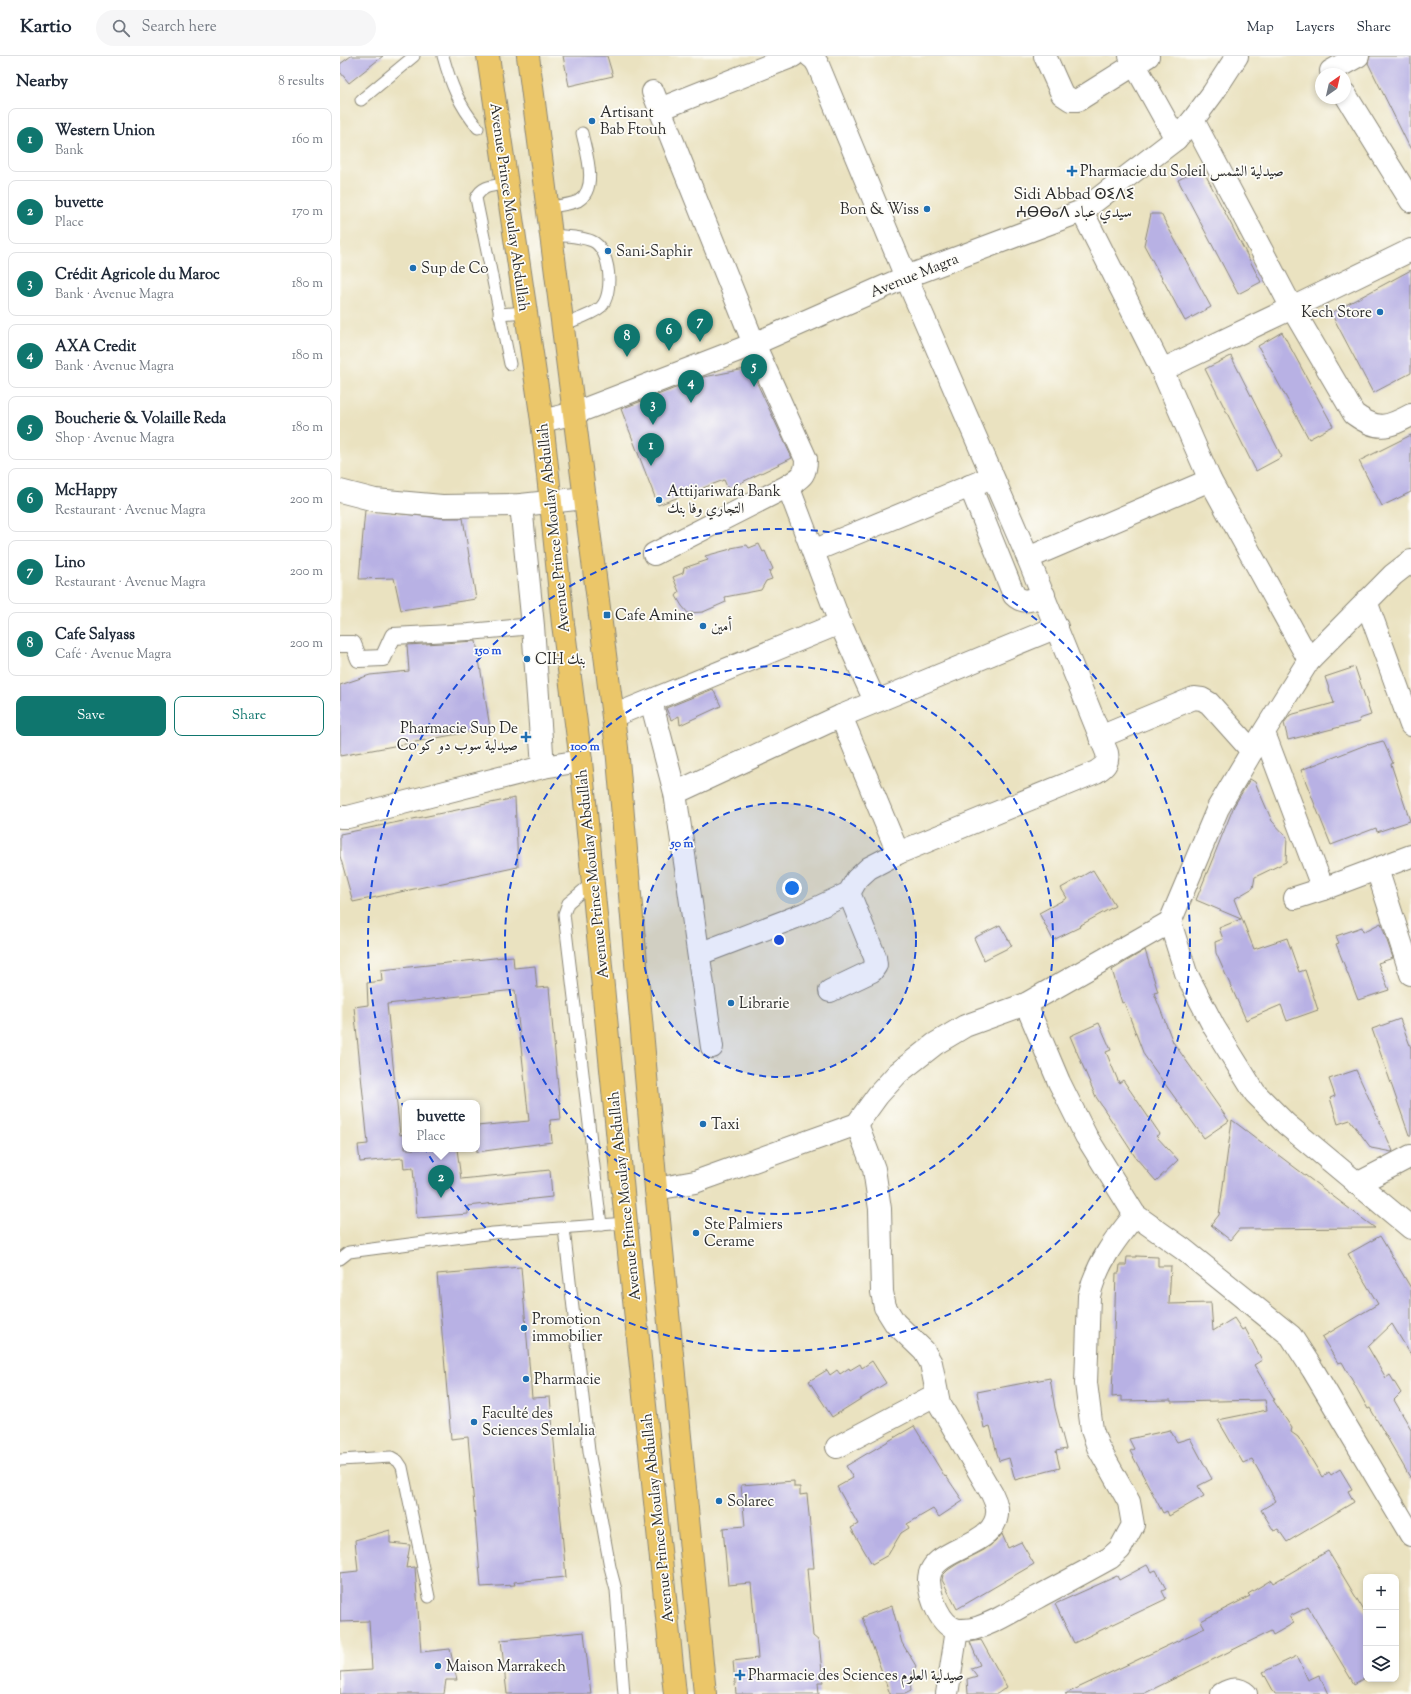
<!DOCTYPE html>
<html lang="en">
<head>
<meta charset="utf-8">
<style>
  :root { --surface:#fff; --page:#f6f6f7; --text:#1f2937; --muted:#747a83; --line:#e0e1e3; --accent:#0f766e }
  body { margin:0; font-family:"Sorts Mill Goudy",Amiri,"Noto Sans Tifinagh",serif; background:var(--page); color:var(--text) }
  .controls { position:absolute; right:12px; bottom:12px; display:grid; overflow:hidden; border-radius:8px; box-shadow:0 2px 6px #0003 }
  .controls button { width:36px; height:36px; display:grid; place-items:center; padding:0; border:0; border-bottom:1px solid var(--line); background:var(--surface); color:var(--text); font:20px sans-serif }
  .compass { position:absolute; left:975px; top:12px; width:36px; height:36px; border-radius:50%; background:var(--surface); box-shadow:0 2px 6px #0003; rotate:34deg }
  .you { position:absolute; left:452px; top:832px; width:14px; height:14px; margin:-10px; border:3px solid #fff; border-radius:50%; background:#1a73e8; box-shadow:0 0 0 6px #1a73e833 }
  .badge { display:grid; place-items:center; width:26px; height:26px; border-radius:50%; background:var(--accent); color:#fff; font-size:13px; font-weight:700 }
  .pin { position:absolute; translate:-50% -33px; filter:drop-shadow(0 1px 2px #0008) }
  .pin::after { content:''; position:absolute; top:21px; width:14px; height:12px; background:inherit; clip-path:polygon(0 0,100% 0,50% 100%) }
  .popup { position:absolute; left:62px; top:1044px; width:78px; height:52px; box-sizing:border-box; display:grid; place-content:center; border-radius:8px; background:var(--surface); filter:drop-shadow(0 1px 3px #0005); font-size:13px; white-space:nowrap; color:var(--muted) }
  .popup b { font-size:15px; color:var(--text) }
  .popup::after { content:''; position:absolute; left:50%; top:100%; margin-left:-8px; border:8px solid transparent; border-top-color:var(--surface) }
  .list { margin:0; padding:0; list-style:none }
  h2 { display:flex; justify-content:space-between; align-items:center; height:52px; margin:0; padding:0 16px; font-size:17px }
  h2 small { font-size:13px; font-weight:400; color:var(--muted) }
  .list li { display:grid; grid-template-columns:26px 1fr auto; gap:12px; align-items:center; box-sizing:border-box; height:64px; margin:0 8px 8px; padding:0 8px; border:1px solid var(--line); border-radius:8px }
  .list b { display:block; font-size:15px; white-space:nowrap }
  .list p { margin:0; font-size:13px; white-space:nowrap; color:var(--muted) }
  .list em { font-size:13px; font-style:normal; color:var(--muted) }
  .actions { display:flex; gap:8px; padding:12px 16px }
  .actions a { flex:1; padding:9px 0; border:1px solid var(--accent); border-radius:8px; text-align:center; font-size:14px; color:var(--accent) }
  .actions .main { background:var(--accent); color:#fff }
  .icon { flex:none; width:22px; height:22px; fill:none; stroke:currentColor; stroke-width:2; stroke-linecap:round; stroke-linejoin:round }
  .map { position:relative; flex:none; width:1071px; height:1638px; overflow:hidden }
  header { display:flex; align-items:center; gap:24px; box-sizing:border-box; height:56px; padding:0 20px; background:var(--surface); border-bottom:1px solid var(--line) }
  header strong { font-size:19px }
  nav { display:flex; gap:22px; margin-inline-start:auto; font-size:14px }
  .search { width:280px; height:36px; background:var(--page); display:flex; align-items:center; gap:10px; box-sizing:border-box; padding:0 14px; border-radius:22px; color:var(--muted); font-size:15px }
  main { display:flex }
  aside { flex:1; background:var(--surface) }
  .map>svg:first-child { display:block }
</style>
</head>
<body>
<header>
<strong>Kartio</strong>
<div class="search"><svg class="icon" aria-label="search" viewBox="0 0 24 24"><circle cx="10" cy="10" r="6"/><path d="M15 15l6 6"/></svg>Search here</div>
<nav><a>Map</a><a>Layers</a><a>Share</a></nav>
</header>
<main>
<aside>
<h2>Nearby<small>8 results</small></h2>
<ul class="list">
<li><span class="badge">1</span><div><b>Western Union</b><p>Bank</p></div><em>160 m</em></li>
<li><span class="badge">2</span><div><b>buvette</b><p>Place</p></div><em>170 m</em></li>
<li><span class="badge">3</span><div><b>Crédit Agricole du Maroc</b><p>Bank · Avenue Magra</p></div><em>180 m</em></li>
<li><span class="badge">4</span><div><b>AXA Credit</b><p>Bank · Avenue Magra</p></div><em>180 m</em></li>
<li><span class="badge">5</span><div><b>Boucherie &amp; Volaille Reda</b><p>Shop · Avenue Magra</p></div><em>180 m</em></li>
<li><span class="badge">6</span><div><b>McHappy</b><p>Restaurant · Avenue Magra</p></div><em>200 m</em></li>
<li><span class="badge">7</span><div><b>Lino</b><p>Restaurant · Avenue Magra</p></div><em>200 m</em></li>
<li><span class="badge">8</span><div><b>Cafe Salyass</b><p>Café · Avenue Magra</p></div><em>200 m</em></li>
</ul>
<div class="actions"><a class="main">Save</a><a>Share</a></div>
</aside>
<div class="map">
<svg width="1071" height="1638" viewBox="0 0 1071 1638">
  <rect width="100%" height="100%" fill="#fdfcf7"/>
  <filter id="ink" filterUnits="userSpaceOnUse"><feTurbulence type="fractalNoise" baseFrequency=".025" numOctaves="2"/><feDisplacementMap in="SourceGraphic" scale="8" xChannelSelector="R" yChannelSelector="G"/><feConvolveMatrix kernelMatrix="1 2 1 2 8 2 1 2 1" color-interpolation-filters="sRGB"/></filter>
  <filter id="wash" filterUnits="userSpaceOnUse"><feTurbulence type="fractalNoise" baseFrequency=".012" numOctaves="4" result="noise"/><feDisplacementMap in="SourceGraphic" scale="16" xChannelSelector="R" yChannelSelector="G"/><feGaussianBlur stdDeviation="0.9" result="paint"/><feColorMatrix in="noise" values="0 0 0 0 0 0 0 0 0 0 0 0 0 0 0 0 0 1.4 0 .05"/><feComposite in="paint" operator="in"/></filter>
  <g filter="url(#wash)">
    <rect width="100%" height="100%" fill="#eae2c0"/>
    <g id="blocks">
      <g fill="#b8b1e4">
        <path d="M11,0H43L9,27L0,16V8Z"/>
        <path d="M223,0H267L273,20L229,30Z"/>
        <path d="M1030,0H1071V94L1028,7Z"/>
        <path d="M862,112L921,226L898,238L838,124Z"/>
        <path d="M811,158H821L871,251L845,265L804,189Z"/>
        <path d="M1071,214V317L1033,337L991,257Z"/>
        <path d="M942,276L993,370L969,383L918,290Z"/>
        <path d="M891,300L942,401L916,415L865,313Z"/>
        <path d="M410,312L452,402L388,433L384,424L318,449L281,353L364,321Z"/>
        <path d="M1071,379V436L1042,450L1019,405Z"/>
        <path d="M25,454L101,462H123L136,543L61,554L54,522L19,523Z"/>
        <path d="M419,488L423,496L425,495L433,513L429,516L432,523L426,525L421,534L385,541L386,546L363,556L348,557L342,550L336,540L339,536L333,521L343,517L344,512L368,504L365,500L391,493V492L407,489L409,492Z"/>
        <path d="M136,585L150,672L0,700V629L30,619L69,615L67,589Z"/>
        <path d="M1015,611L1031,659L1019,663L1020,666L948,684L944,667L950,659L994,647L985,621Z"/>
        <path d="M373,633L381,650L340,669L339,660L331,664L326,652Z"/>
        <path d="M1043,685L1053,707L1051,708L1070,765L1037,776L1036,772L991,789L961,714L1028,688V689Z"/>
        <path d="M910,723L915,726L932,765L947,781L946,806L915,821L913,832L894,843L914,893L947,882L959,916L965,914L978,954L947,965L941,949L906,964L876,897L875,886L883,883L879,872L901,863L856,844L894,750Z"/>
        <path d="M175,742L178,811L13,846L0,800V778Z"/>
        <path d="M753,814L775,850L739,870L740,871L713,884L699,857L727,842L721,832Z"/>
        <path d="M1041,867L1053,902L1038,907L1049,934L1018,944L996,888L999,887L996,880L1022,871L1023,876Z"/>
        <path d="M660,869L672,890L644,904L634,882Z"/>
        <path d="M805,894L818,936L814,937L833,986L889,1065L864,1082L804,999L784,946L782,947L772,914Z"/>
        <path d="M173,900L174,912L195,910L197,932L209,931L221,1063L210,1064L212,1086L137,1096V1070L189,1065L175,934L47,948L60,1079L65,1078V1093H117L121,1123L210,1114L212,1141L128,1150V1158L77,1162L73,1112L64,1113L63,1102L20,1106L18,1089L28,1088L14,951L28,949L27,927L42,925L41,914Z"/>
        <path d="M1060,963L1071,992V1079H1069L1032,973Z"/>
        <path d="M759,967L771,994L766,996L779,1027L783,1024L820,1078L816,1080L838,1104L816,1125L796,1102L756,1041L730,980Z"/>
        <path d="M1016,1014L1053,1095L1052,1096L1031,1092L1010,1064L998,1068L990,1042L995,1040L989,1023Z"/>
        <path d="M892,1064L1035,1172L899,1173L890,1184L871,1169L879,1159Z"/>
        <path d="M1040,1180L1071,1232V1299L1052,1268L1028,1291L1046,1322L1050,1319L1061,1337L1054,1344L1071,1373V1423L1030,1352L1028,1353L1002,1306L998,1307L982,1281L1038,1248L1008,1198Z"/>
        <path d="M796,1200L818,1201V1210H831L829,1248L871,1247L873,1275L894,1262L902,1274L905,1272L922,1304L914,1309L935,1344H933L952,1372L951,1376L958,1381L982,1421L989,1416L991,1419L1000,1413L1012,1433L1008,1435L1014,1446L947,1486L938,1473L934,1475L921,1454L936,1445L912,1403L903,1407L878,1364L927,1354L925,1344L831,1346V1344L782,1345V1340L772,1341L776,1217H779L780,1209H786L787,1201H796Z"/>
        <path d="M181,1211L192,1342L210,1341L226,1521L174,1526L175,1529L141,1531L128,1381L111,1383L97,1218Z"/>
        <path d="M532,1305L546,1327L492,1361L469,1325L487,1314L490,1319L497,1314L500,1318L509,1312L510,1314L520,1308L522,1312Z"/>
        <path d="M710,1322L715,1352L726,1393L716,1395L720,1412L675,1424L669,1402L659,1405L650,1370L644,1372L637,1336Z"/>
        <path d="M574,1370L605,1421L606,1420L623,1445L599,1461L593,1453L567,1468L569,1472L561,1477L548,1499L532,1508L511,1472L518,1468L497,1431L513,1422L506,1410Z"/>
        <path d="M830,1374L837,1386L850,1382L872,1423L858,1430L864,1440L829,1460L827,1455L823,1457L790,1395L794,1393L789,1383Z"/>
        <path d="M454,1425V1431H460V1439L467,1438L474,1512H467L473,1580L479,1585L483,1626H478L479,1638H396L393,1605L418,1602L411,1527L388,1529L383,1472L405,1470L401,1429Z"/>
        <path d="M50,1474V1487L70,1489L66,1512L75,1511L81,1596L110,1593L117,1624H106L104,1638H0V1616L32,1614L29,1565L0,1566V1517L18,1515L15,1484Z"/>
        <path d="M662,1478L668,1492L681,1486L694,1508L617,1553L602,1524L603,1519L608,1514L617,1508L644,1494L655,1486Z"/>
        <path d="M988,1495L1026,1558V1621L1014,1628L968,1551L950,1560L954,1567L933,1579L931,1575L803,1638H725L865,1572L861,1565L910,1540L908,1538L931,1524L933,1527Z"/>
        <path d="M807,1509L811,1516L816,1514L826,1533L822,1535L826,1543L734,1587L715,1548L777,1520L779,1524Z"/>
        <path d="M552,1550L562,1587L576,1610L572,1617L573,1623L570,1625L571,1635L565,1638H550L522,1561Z"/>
        <path d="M244,1576L251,1638H167L161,1584Z"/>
        <path d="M641,1584L667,1631L657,1638H628L627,1623L637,1620L631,1612L640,1609L630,1586Z"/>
        <path d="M957,1600L968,1624L979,1619L988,1638H935L923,1616Z"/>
      </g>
    </g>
  </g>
  <g filter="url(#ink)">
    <use href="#blocks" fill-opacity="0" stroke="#8a8676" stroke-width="1"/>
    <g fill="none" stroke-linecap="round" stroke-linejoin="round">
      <g stroke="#8a8676" stroke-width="13">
        <g id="service">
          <path d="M103,0C111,29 119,49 138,72"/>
          <path d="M21,44L74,0"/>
          <path d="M166,128C153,130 142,129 136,142L170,308"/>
          <path d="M207,151C216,150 229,149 238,145C259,133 246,96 242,77"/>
          <path d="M210,179C223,180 240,180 252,185C271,193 274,238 261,251C251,260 234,264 222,269"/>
          <path d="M159,258L186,256"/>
          <path d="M253,826L228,847L224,858L261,1169"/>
          <path d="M224,1172L249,1395L270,1511L276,1534L284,1638"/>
          <path d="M0,1203L9,1196L153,1177L286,1167"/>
          <path d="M0,1404L51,1401L58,1405L62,1411L89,1541"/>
        </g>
      </g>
      <g stroke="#8a8676" stroke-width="18">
        <path id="pedestrian" d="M0,588H13L19,603L43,602L53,580L129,576L193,570"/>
      </g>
      <g stroke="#8a8676" stroke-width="24">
        <g id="minor">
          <path d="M705,0L722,38L731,44H738L808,0"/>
          <path d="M790,0L836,83"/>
          <path d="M991,15L1018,0"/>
          <path d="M313,36L414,288L466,403C466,420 461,421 448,430L314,498"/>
          <path d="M1005,38L1071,145"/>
          <path d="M320,53L453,0"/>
          <path d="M853,64L952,252L1014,358C1037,375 1047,372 1071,359"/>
          <path d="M742,155L822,314L870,424L969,604"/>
          <path d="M822,314L952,252L1071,194"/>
          <path d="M202,365L235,357L414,288L566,221L742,155L836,83L853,64L873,37L897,0"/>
          <path d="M448,430L500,567L535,645"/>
          <path d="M630,430L674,539C684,549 692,543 704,539"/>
          <path d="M0,435L35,444L102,450L181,449L245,442"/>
          <path d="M181,449L193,570L203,711"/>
          <path d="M473,495L652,421"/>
          <path d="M688,502L870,424"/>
          <path d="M1071,505L1053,519L969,604L912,695L878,752L830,866L846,917L874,971L915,1037L946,1068L1071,1172"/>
          <path d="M1026,545L1071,669"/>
          <path d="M311,645L335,737L372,991"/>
          <path d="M273,660L500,567"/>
          <path d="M501,660L558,797"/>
          <path d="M924,677L983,833"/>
          <path d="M760,681L854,642L862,643L869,647L912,695"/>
          <path d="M335,737L501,660L717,571"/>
          <path d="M0,761H8L203,711L241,705"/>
          <path d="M1037,813L1071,918"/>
          <path d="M955,842L983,833L1071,800"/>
          <path d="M359,898L464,858L509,837L517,823L529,812L558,797L756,716C764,711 769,707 767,697L688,502L566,221L478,9L475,4L470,0"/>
          <path d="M490,935L532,915L536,909L535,901L509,837"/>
          <path d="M686,948L719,1026L746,1080L795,1159L843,1193L951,1280L973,1314L1071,1479"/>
          <path d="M517,1068L534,1113L540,1153L542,1236L545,1251L555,1267L584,1295L591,1307L599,1347L652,1438C654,1442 656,1447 657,1452C661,1494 588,1489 589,1525C590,1541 600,1570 618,1574C622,1574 629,1574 633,1573C655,1567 676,1553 696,1542C720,1529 745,1516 770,1502L780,1493L793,1469L789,1446L758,1391L752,1374L746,1327L749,1240C757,1207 774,1185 795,1159"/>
          <path d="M1017,1128L1071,1100"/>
          <path d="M316,1133L355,1126L517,1068L538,1039L558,1017L595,988L625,970L686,948L830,866"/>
          <path d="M497,1391L597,1338"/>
          <path d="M607,1638L617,1574"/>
          <path d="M882,1638C891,1633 898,1631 906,1638"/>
        </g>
      </g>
      <g stroke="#8a8676" stroke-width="24">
        <g id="primary">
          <path d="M148,0L202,365L211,447L223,568L241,705L286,1167L335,1638"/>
          <path d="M188,0L277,692L316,1133L365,1638"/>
        </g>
      </g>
      <use href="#service" stroke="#fff" stroke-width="11"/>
      <use href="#pedestrian" stroke="#fff" stroke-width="16"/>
      <use href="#minor" stroke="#fff" stroke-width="22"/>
      <use href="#primary" stroke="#ebc669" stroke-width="22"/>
    </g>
  </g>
  <circle cx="439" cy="884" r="137" fill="#1d4ed8" fill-opacity=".12"/>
  <g fill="none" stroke="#1d4ed8" stroke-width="2" stroke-dasharray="7 5">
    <circle cx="439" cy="884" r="137"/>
    <circle cx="439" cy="884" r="274"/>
    <circle cx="439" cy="884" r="411"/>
  </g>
  <g fill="#1f6fb2" stroke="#fdfcf7" stroke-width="1.5">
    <circle cx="252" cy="65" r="4"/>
    <path d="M730 109h4v4h4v4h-4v4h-4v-4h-4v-4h4z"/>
    <circle cx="587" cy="153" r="4"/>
    <circle cx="268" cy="195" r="4"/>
    <circle cx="73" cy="212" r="4"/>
    <circle cx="1040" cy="256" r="4"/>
    <circle cx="319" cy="444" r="4"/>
    <rect x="263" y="555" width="8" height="8" rx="2"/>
    <circle cx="363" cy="570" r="4"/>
    <circle cx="187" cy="603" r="4"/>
    <path d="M184 675h4v4h4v4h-4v4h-4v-4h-4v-4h4z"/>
    <circle cx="391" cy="947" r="4"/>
    <circle cx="363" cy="1068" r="4"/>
    <circle cx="356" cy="1177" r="4"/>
    <circle cx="184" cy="1272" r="4"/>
    <circle cx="186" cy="1323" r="4"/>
    <circle cx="134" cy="1366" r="4"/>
    <circle cx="379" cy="1445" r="4"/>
    <circle cx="98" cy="1610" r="4"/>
    <path d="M398 1613h4v4h4v4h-4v4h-4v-4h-4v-4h4z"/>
  </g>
  <g text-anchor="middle" stroke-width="3.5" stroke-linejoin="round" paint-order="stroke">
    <g font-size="15" fill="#2b2b2b" stroke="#fdfcf7" text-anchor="start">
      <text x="260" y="61">Artisant<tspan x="260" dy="17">Bab Ftouh</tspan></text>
      <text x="740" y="120">Pharmacie du Soleil صيدلية الشمس</text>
      <text x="579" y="158" text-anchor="end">Bon &amp; Wiss</text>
      <text x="276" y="200">Sani-Saphir</text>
      <text x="81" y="217">Sup de Co</text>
      <text x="1032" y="261" text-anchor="end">Kech Store</text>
      <text x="327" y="440">Attijariwafa Bank<tspan x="327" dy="17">التجاري وفا بنك</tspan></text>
      <text x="275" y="564">Cafe Amine</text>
      <text x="371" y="575">أمين</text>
      <text x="195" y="608">CIH بنك</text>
      <text x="178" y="677" text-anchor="end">Pharmacie Sup De<tspan x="178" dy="17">Co صيدلية سوب دو كو</tspan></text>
      <text x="399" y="952">Librarie</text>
      <text x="371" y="1073">Taxi</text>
      <text x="364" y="1173">Ste Palmiers<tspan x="364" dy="17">Cerame</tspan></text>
      <text x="192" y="1268">Promotion<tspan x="192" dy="17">immobilier</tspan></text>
      <text x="194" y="1328">Pharmacie</text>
      <text x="142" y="1362">Faculté des<tspan x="142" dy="17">Sciences Semlalia</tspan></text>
      <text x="387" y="1450">Solarec</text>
      <text x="106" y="1615">Maison Marrakech</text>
      <text x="408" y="1624">Pharmacie des Sciences صيدلية العلوم</text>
    </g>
    <g font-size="15" fill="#2b2b2b" stroke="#fdfcf7">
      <text transform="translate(170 151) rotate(82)" y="5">Avenue Prince Moulay Abdullah</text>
      <text transform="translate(574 219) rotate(-22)" y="5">Avenue Magra</text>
      <text transform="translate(213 472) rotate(-96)" y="5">Avenue Prince Moulay Abdullah</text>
      <text transform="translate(252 818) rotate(-96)" y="5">Avenue Prince Moulay Abdullah</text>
      <text transform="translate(284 1140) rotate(-96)" y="5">Avenue Prince Moulay Abdullah</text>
      <text transform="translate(317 1462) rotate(-96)" y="5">Avenue Prince Moulay Abdullah</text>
    </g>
    <g font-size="16" fill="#2b2b2b" stroke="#fdfcf7">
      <text x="734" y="143">Sidi Abbad ⵙⵉⴷⵉ<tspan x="734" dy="18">ⵄⴱⴱⴰⴷ سيدي عباد</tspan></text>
    </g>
  </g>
  <circle cx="439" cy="884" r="6" fill="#1d4ed8" stroke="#fdfcf7" stroke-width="2"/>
  <g font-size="12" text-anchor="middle" font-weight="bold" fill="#1d4ed8" stroke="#fdfcf7" stroke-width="3.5" stroke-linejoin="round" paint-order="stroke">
    <text x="148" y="598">150 m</text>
    <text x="245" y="694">100 m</text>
    <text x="342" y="791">50 m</text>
  </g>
</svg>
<div class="controls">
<button>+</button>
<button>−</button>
<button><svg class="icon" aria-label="layers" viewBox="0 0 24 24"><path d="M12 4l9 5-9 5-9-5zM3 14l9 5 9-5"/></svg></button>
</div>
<svg class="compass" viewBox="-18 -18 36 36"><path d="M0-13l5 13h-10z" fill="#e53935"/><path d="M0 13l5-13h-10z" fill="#747a83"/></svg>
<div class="you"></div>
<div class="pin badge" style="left:311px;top:410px">1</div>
<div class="pin badge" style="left:101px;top:1142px">2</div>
<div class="popup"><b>buvette</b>Place</div>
<div class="pin badge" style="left:313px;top:369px">3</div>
<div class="pin badge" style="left:351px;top:347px">4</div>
<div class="pin badge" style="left:414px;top:331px">5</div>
<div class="pin badge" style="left:329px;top:295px">6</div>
<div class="pin badge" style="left:360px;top:286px">7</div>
<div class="pin badge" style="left:287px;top:301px">8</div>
</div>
</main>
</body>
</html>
